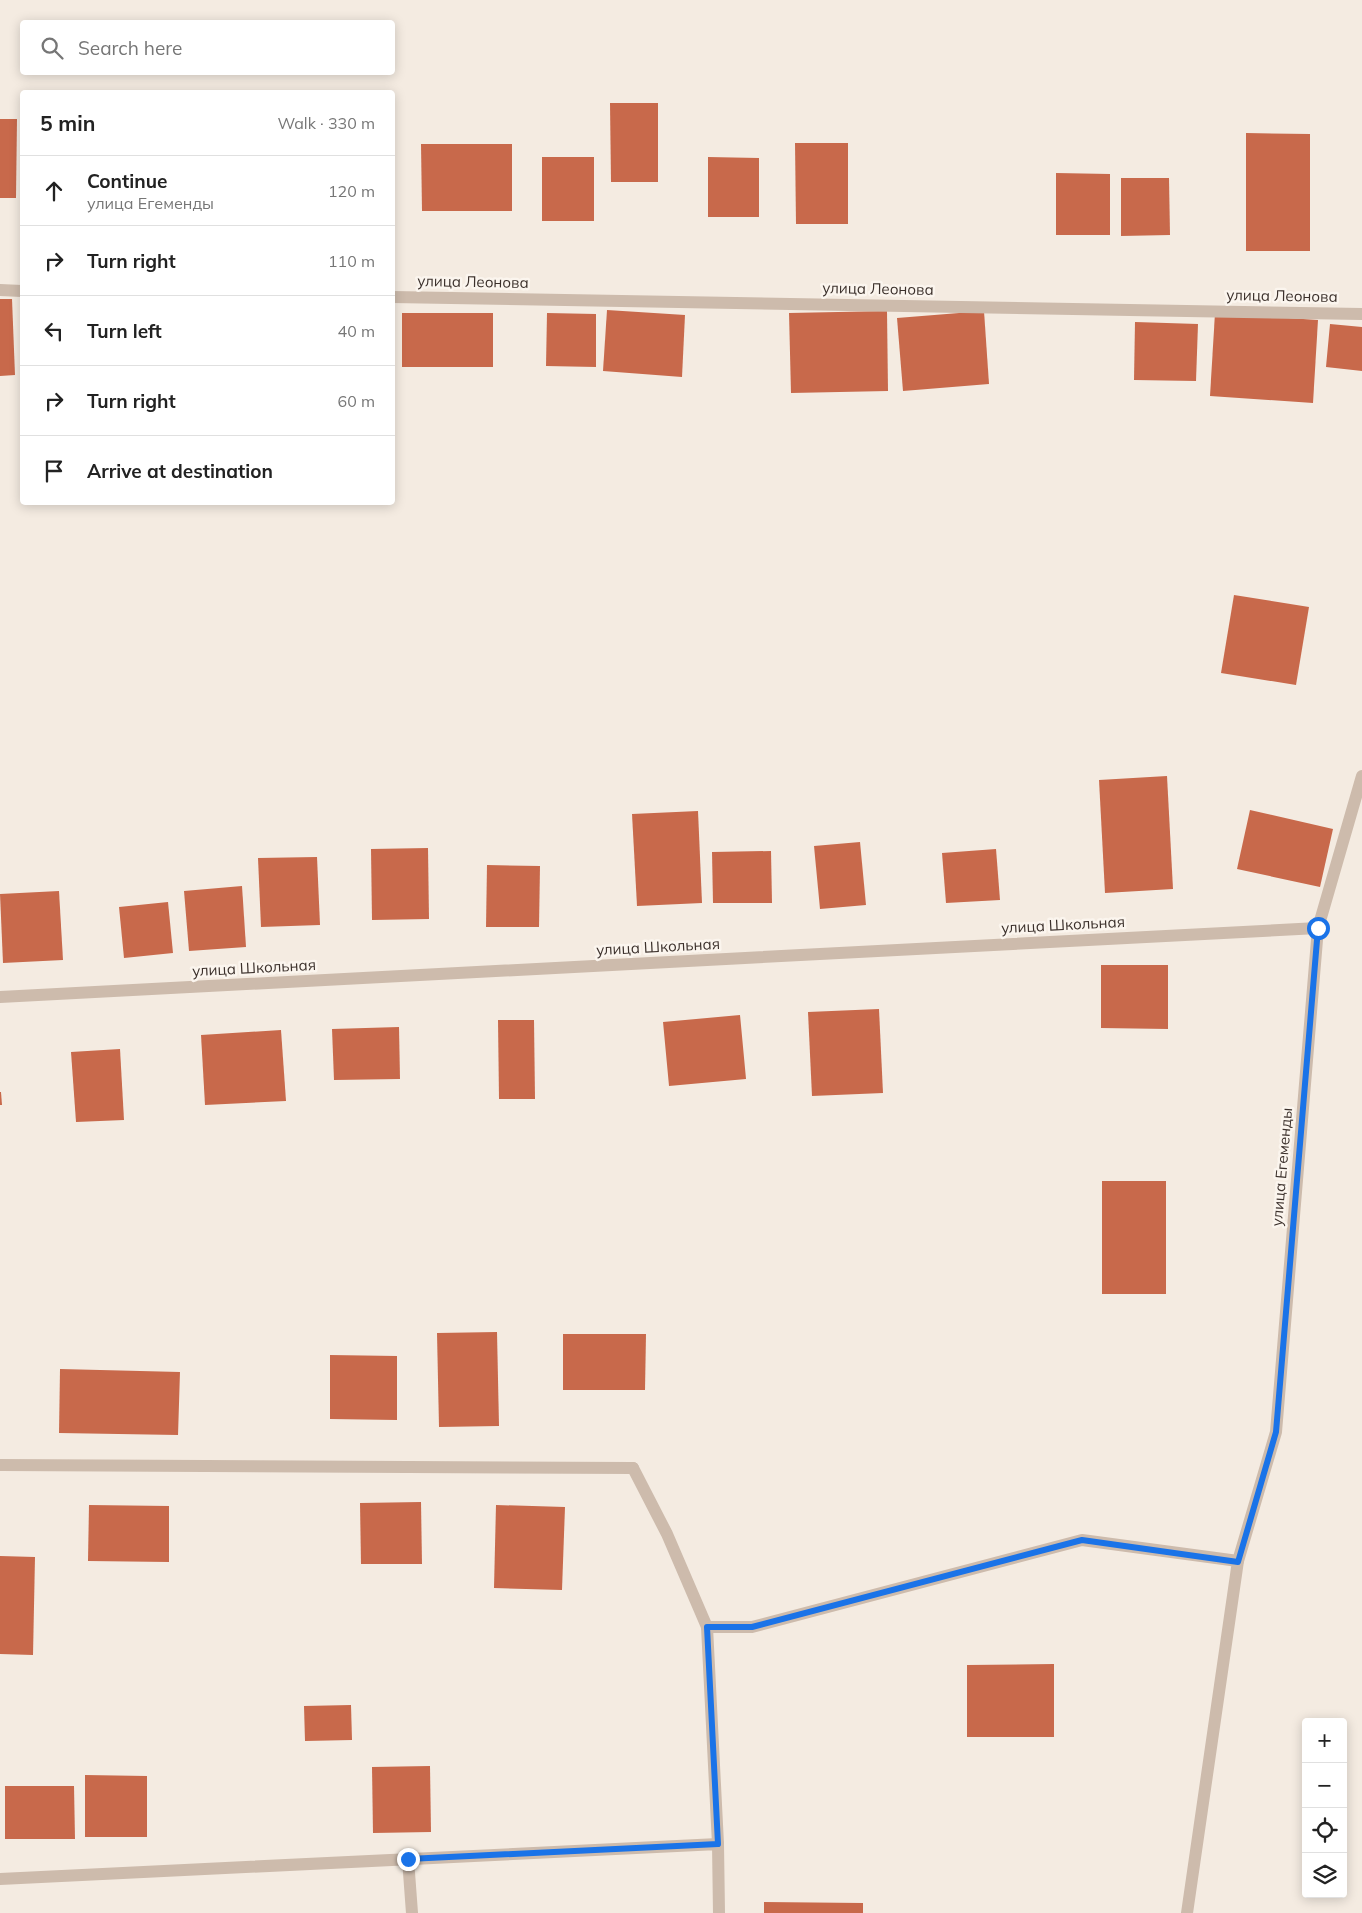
<!DOCTYPE html>
<html lang="en">
<head>
<meta charset="utf-8">
<style>
  :root { --surface:#fff; --page:#f6f6f6; --text:#222; --muted:#767676; --line:#e0e0e0 }
  body { margin:0; font-family:Mulish,sans-serif; background:var(--page); color:var(--text) }
  .controls { position:absolute; right:15px; bottom:15px; display:grid; overflow:hidden; border-radius:5px; box-shadow:0 2px 12px #0003 }
  .controls button { width:45px; height:45px; display:grid; place-items:center; padding:0; border:0; border-bottom:1px solid var(--line); background:var(--surface); color:var(--text); font:25px sans-serif }
  .stop { position:absolute; width:15px; height:15px; margin:-11px; border:4px solid #1a73e8; border-radius:50%; background:#fff }
  .stop.end { background:#1a73e8; border-color:#fff; box-shadow:0 1px 5px #0008 }
  .list { margin:0; padding:0; list-style:none }
  h2 { display:flex; justify-content:space-between; align-items:center; height:65px; margin:0; padding:0 20px; font-size:21px }
  h2 small { font-size:16px; font-weight:400; color:var(--muted) }
  .list li { display:grid; grid-template-columns:32px 1fr auto; gap:15px; align-items:center; box-sizing:border-box; height:70px; padding:0 20px; border-top:1px solid var(--line) }
  .list b { display:block; font-size:19px; white-space:nowrap }
  .list p { margin:0; font-size:16px; white-space:nowrap; color:var(--muted) }
  .list em { font-size:16px; font-style:normal; color:var(--muted) }
  .icon { flex:none; width:28px; height:28px; fill:none; stroke:currentColor; stroke-width:2; stroke-linecap:round; stroke-linejoin:round }
  .map { position:relative; flex:none; width:1362px; height:1913px; overflow:hidden }
  .search { position:absolute; background:var(--surface); box-shadow:0 2px 12px #0003; left:20px; top:20px; width:375px; height:55px; display:flex; align-items:center; gap:12px; box-sizing:border-box; padding:0 18px; border-radius:5px; color:var(--muted); font-size:19px }
  .panel { position:absolute; background:var(--surface); box-shadow:0 2px 12px #0003; left:20px; top:90px; width:375px; height:415px; border-radius:5px }
  .map>svg:first-child { display:block }
</style>
</head>
<body>
<div class="map">
<svg width="1362" height="1913" viewBox="0 0 1362 1913">
  <rect width="100%" height="100%" fill="#f4ebe1"/>
  <g fill="#c8694b">
    <path d="M610,103H658V182H611Z"/>
    <path d="M0,119H17L16,198H0Z"/>
    <path d="M1246,133L1310,134V251H1246Z"/>
    <path d="M795,143H848V224H796Z"/>
    <path d="M421,144H512V211H422Z"/>
    <rect x="542" y="157" width="52" height="64"/>
    <path d="M708,157L759,158V217H708Z"/>
    <path d="M1056,173L1110,174V235H1056Z"/>
    <path d="M1121,178H1169L1170,235L1121,236Z"/>
    <path d="M0,299H12L15,375L0,376Z"/>
    <path d="M607,310L685,315L682,377L603,371Z"/>
    <path d="M887,311L888,391L791,393L789,313Z"/>
    <path d="M984,311L989,384L903,391L897,318Z"/>
    <rect x="402" y="313" width="91" height="54"/>
    <path d="M547,313L596,314V367L546,366Z"/>
    <path d="M1215,313L1318,320L1313,403L1210,396Z"/>
    <path d="M1135,322L1198,324L1196,381L1134,380Z"/>
    <path d="M1330,324L1362,327V371L1326,367Z"/>
    <path d="M1234,595L1309,607L1296,685L1221,673Z"/>
    <path d="M1167,776L1173,889L1105,893L1099,780Z"/>
    <path d="M1250,810L1333,829L1320,887L1237,869Z"/>
    <path d="M698,811L702,903L637,906L632,814Z"/>
    <path d="M860,842L866,905L820,909L814,846Z"/>
    <path d="M428,848L429,919L372,920L371,849Z"/>
    <path d="M996,849L1000,900L946,903L942,853Z"/>
    <path d="M771,851L772,903H713L712,852Z"/>
    <path d="M317,857L320,925L261,927L258,858Z"/>
    <path d="M487,865L540,866L539,927H486Z"/>
    <path d="M242,886L246,947L189,951L184,891Z"/>
    <path d="M59,891L63,960L3,963L0,894Z"/>
    <path d="M168,902L173,953L124,958L119,907Z"/>
    <path d="M1101,965H1168V1029L1101,1028Z"/>
    <path d="M879,1009L883,1093L812,1096L808,1012Z"/>
    <path d="M740,1015L746,1079L669,1086L663,1022Z"/>
    <path d="M498,1020H534L535,1099H499Z"/>
    <path d="M399,1027L400,1079L334,1080L332,1029Z"/>
    <path d="M281,1030L286,1101L205,1105L201,1035Z"/>
    <path d="M120,1049L124,1120L76,1122L71,1052Z"/>
    <path d="M0,1092H1L2,1105H0Z"/>
    <rect x="1102" y="1181" width="64" height="113"/>
    <path d="M497,1332L499,1426L439,1427L437,1333Z"/>
    <path d="M563,1334H646L645,1390H563Z"/>
    <path d="M330,1355L397,1356V1420L330,1419Z"/>
    <path d="M60,1369L180,1372L178,1435L59,1433Z"/>
    <path d="M421,1502L422,1564H361L360,1503Z"/>
    <path d="M89,1505L169,1506V1562L88,1561Z"/>
    <path d="M496,1505L565,1507L562,1590L494,1588Z"/>
    <path d="M0,1556L35,1557L33,1655L0,1654Z"/>
    <path d="M1054,1664V1737H967V1665Z"/>
    <path d="M351,1705L352,1740L305,1741L304,1706Z"/>
    <path d="M430,1766L431,1832L373,1833L372,1767Z"/>
    <path d="M85,1775L147,1776V1837H85Z"/>
    <path d="M5,1786H74L75,1839H5Z"/>
    <path d="M764,1902L863,1903V1913H764Z"/>
  </g>
  <g fill="none" stroke-linecap="round" stroke-linejoin="round">
    <g stroke="#cdbbac" stroke-width="12">
      <path d="M633,1468L667,1534L707,1627"/>
      <path d="M718,1844L707,1627H752L1082,1540L1238,1561L1187,1913"/>
      <path d="M408,1859L412,1913"/>
      <path d="M0,1879L718,1844L719,1913"/>
    </g>
    <g stroke="#cdbbac" stroke-width="12">
      <path d="M0,290L22,291"/>
      <path d="M392,297L1362,314"/>
      <path d="M0,997L1318,928"/>
      <path d="M0,1465L633,1468"/>
      <path d="M1238,1561L1276,1432L1318,928L1362,776"/>
    </g>
  </g>
  <g fill="none" stroke-linecap="round" stroke-linejoin="round">
    <path stroke="#1a73e8" stroke-width="6" d="M408,1859L718,1844L707,1627H752L1082,1540L1238,1562L1276,1432L1318,928"/>
  </g>
  <g text-anchor="middle" stroke-width="5" stroke-linejoin="round" paint-order="stroke">
    <g font-size="15" fill="#3b302b" stroke="#fbf5ee">
      <text transform="translate(473 282) rotate(1)" y="5">улица Леонова</text>
      <text transform="translate(878 289) rotate(1)" y="5">улица Леонова</text>
      <text transform="translate(1282 296) rotate(1)" y="5">улица Леонова</text>
      <text transform="translate(1063 925) rotate(-3)" y="5">улица Школьная</text>
      <text transform="translate(658 947) rotate(-3)" y="5">улица Школьная</text>
      <text transform="translate(254 968) rotate(-3)" y="5">улица Школьная</text>
      <text transform="translate(1282 1167) rotate(-85)" y="5">улица Егеменды</text>
    </g>
  </g>
</svg>
<div class="controls">
<button>+</button>
<button>−</button>
<button><svg class="icon" aria-label="locate" viewBox="0 0 24 24"><circle cx="12" cy="12" r="6"/><path d="M12 2v4M12 18v4M2 12h4M18 12h4"/></svg></button>
<button><svg class="icon" aria-label="layers" viewBox="0 0 24 24"><path d="M12 4l9 5-9 5-9-5zM3 14l9 5 9-5"/></svg></button>
</div>
<div class="stop" style="left:1318px;top:928px"></div>
<div class="stop end" style="left:408px;top:1859px"></div>
<div class="search"><svg class="icon" aria-label="search" viewBox="0 0 24 24"><circle cx="10" cy="10" r="6"/><path d="M15 15l6 6"/></svg>Search here</div>
<section class="panel">
<h2>5 min<small>Walk · 330 m</small></h2>
<ul class="list">
<li><svg class="icon" aria-label="ahead" viewBox="0 0 24 24"><path d="M12 20V5M6 11l6-6 6 6"/></svg><div><b>Continue</b><p>улица Егеменды</p></div><em>120 m</em></li>
<li><svg class="icon" aria-label="right" viewBox="0 0 24 24"><path d="M7 20v-9h11M14 6l5 5-5 5"/></svg><div><b>Turn right</b></div><em>110 m</em></li>
<li><svg class="icon" aria-label="left" viewBox="0 0 24 24"><path d="M17 20v-9H6M10 6l-5 5 5 5"/></svg><div><b>Turn left</b></div><em>40 m</em></li>
<li><svg class="icon" aria-label="right" viewBox="0 0 24 24"><path d="M7 20v-9h11M14 6l5 5-5 5"/></svg><div><b>Turn right</b></div><em>60 m</em></li>
<li><svg class="icon" aria-label="arrive" viewBox="0 0 24 24"><path d="M6 21V4h12l-3 4 3 4H6"/></svg><div><b>Arrive at destination</b></div></li>
</ul>
</section>
</div>
</body>
</html>
